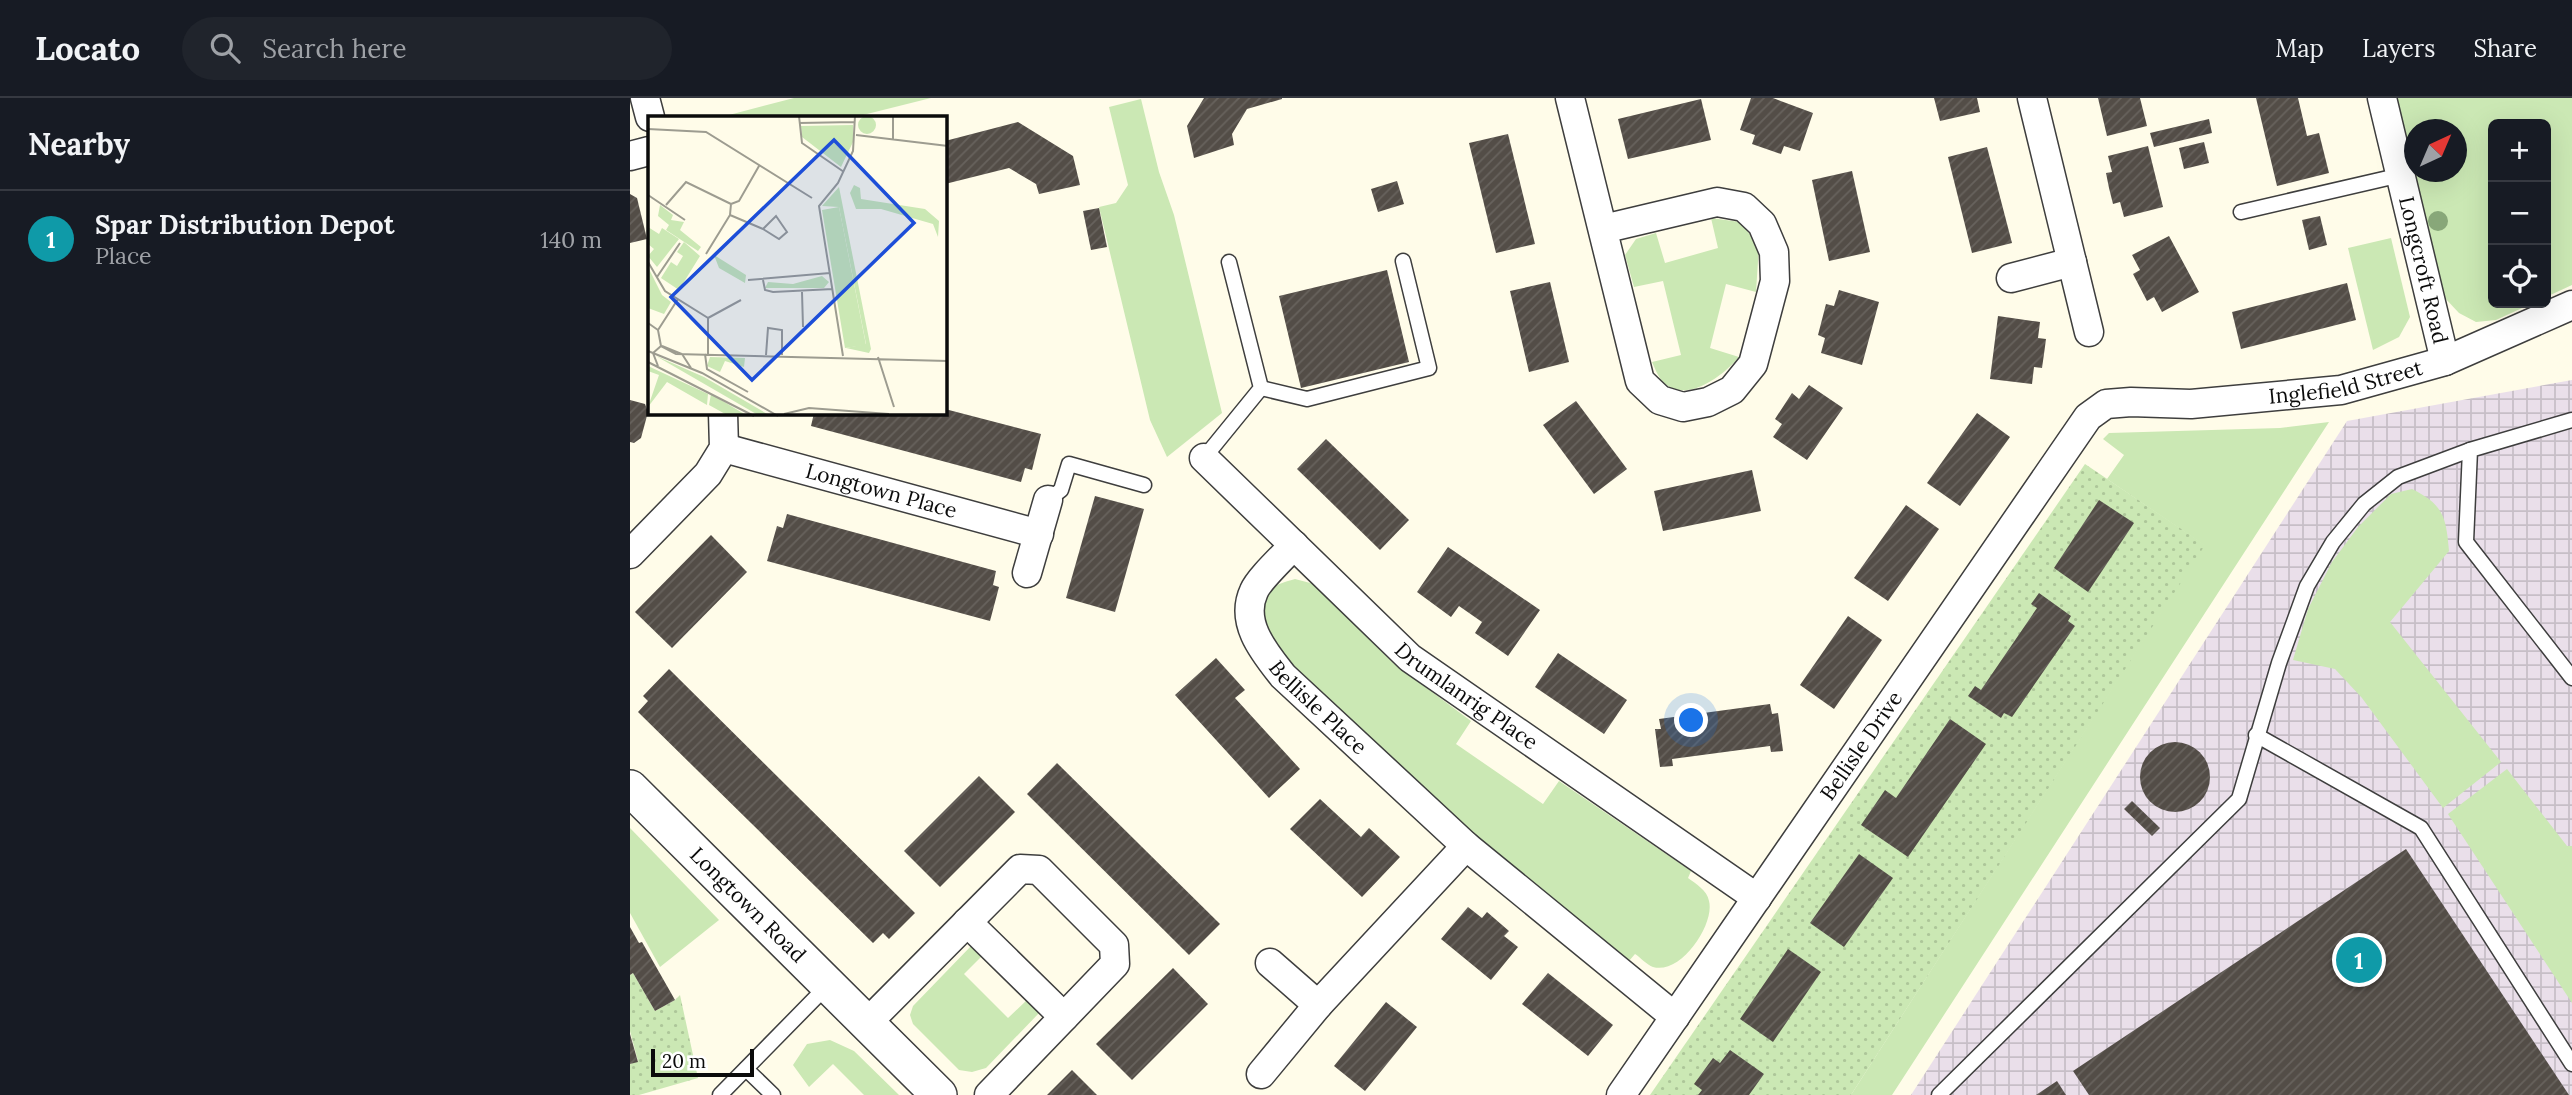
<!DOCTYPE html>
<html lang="en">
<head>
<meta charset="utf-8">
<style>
  :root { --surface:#171b24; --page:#20242c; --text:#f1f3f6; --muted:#9ea1a6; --line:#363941; --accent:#0b8043 }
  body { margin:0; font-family:Lora,serif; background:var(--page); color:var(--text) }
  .controls { position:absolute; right:21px; top:21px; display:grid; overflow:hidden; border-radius:10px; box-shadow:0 7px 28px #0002 }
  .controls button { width:63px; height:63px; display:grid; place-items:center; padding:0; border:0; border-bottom:2px solid var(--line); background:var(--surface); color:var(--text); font:35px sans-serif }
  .compass { position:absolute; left:1774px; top:21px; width:63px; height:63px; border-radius:50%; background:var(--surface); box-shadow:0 7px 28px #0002; rotate:44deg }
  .scale { position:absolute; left:21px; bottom:18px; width:103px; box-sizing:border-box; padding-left:7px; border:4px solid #0b0b0b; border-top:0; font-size:19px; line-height:24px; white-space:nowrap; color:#0b0b0b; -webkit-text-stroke:5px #fff; paint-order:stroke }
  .you { position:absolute; left:1062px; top:623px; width:24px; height:24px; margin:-18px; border:5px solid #fff; border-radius:50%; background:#1a73e8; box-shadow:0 0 0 10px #1a73e833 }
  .badge { display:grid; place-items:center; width:46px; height:46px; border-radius:50%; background:var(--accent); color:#fff; font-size:23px; font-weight:700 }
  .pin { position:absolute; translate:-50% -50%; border:4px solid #fff; box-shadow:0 2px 7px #0006 }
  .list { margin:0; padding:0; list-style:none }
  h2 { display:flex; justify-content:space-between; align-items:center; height:91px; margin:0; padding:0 28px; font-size:30px }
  h2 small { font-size:23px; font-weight:400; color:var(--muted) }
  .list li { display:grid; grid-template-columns:46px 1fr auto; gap:21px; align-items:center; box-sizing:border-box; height:98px; padding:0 28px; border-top:2px solid var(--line) }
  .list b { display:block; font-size:26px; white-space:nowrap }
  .list p { margin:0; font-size:23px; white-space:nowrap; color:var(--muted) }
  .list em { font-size:23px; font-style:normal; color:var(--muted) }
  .icon { flex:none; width:38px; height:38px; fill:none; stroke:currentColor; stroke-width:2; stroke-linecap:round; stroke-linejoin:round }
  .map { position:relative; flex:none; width:1942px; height:997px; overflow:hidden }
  header { display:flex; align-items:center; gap:42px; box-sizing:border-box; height:98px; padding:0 35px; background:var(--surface); border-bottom:2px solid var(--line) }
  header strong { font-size:33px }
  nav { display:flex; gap:38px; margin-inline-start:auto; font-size:24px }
  .search { width:490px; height:63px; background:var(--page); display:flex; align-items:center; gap:18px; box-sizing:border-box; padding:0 24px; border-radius:38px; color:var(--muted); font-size:26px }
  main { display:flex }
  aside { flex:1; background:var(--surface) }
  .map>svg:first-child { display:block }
</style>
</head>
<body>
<header>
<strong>Locato</strong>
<div class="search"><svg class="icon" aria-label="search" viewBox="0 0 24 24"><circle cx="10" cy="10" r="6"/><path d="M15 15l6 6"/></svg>Search here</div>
<nav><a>Map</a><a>Layers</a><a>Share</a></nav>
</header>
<main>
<aside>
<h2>Nearby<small></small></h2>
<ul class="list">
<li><span class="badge" style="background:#0f9aa8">1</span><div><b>Spar Distribution Depot</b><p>Place</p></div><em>140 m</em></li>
</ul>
</aside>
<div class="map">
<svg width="1942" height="997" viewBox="0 0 1942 997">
  <defs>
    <pattern id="industrial-grid" width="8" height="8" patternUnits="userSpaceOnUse" patternTransform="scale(1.75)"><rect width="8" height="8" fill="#eadfea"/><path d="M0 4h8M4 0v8" fill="none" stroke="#c7bec7"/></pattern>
    <pattern id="garden-dots" width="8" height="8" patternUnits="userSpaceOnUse" patternTransform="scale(1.75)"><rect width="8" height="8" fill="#cbe8b4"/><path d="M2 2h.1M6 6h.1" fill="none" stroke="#adc699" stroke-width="1.8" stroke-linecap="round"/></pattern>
    <pattern id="building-hatch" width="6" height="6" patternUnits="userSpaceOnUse" patternTransform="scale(1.75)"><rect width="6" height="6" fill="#534d47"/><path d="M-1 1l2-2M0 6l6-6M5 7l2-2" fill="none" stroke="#67625d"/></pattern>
  </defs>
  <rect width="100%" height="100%" fill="#fffce9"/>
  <path fill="url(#industrial-grid)" d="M1942,282V997H1281L1717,323Z"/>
  <g fill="#cbe8b4">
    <path d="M164,0H301L225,19H100L99,17Z"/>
    <path d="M1767,0H1942V187L1916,199V26H1863V205H1903L1866,222L1846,224L1829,215L1814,199L1785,74H1826V32H1784V73Z"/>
    <path d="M511,1L529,74L544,117L592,315L537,359L520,322L469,109L486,105L498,87L479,9Z"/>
    <path d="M1081,120L1110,124L1129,148L1126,194L1096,186L1080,250L1109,259C1094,277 1056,307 1033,284C1028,279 1025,270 1022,264L1051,257L1033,183L1004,189L995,157L1006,141L1026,135L1035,165L1088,150Z"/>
    <path d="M1761,140L1780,219L1769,239L1743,252L1718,150Z"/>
    <path d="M1699,324L1262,997H1221L1574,447L1477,381L1494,357L1473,341L1479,335L1650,330Z"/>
    <path d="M1782,391C1814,407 1816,419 1819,453L1760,524L1871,664L1813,710L1732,600L1705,571L1663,562L1678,511L1702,464L1728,429L1761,396Z"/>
    <path d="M665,481L684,486L763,565L841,623L826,646L913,706L929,683L1061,773L1058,780C1066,786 1077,792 1079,803C1085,826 1051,877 1023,869C1017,867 1010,859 1005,856L999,863L847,739L677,582C657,561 613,519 645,489C649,485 659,483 665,481Z"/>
    <path d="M1877,671L1937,748H1942V905L1818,716Z"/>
    <path d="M0,730L89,822L30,869L0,815Z"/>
    <path d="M342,847L353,857L334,876L378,920L398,901L410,914L356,970L342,974L329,972L283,926L280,917L283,908Z"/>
    <path d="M200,942L224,953L269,997H234L203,966L179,989L163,967L177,946Z"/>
  </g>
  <g fill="url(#garden-dots)">
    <path d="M1455,366L1575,447L1221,997H1020Z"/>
    <path d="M3,875L25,913L45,902L50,897L68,980L9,997H0V966L8,963L0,933V877Z"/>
  </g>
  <g fill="url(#building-hatch)">
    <path d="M574,0H652V1L617,11L602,36L604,47L564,60L557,28Z"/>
    <path d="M1121,0H1143L1183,15L1170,53L1154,48L1151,56L1122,46L1125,37L1110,32Z"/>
    <path d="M1304,0H1347L1350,14L1310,23Z"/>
    <path d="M1468,0H1510L1517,28L1477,38Z"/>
    <path d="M1626,0H1668L1677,38L1689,35L1699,75L1647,88Z"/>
    <path d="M1071,1L1081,42L998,61L988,21Z"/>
    <path d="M1579,21L1582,35L1524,49L1520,35Z"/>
    <path d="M388,24L443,58L450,87L409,96L406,86L379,70L315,86V43Z"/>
    <path d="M878,36L905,146L866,155L839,45Z"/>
    <path d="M1574,44L1579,65L1554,71L1549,50Z"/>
    <path d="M1518,48L1533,109L1494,119L1490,104L1483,106L1479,90L1476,75L1482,74L1478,58Z"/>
    <path d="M1357,49L1382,145L1342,155L1318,59Z"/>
    <path d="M1222,73L1240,154L1199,163L1182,82Z"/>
    <path d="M767,83L774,106L748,114L741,91Z"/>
    <path d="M0,96L7,100L17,141L0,145Z"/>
    <path d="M469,110L477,149L461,152L453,113Z"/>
    <path d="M1690,118L1697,147L1679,152L1672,122Z"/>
    <path d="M1539,138L1569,194L1532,214L1524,199L1517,203L1503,176L1510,172L1502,157Z"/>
    <path d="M757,172L779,264L671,290L649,198Z"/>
    <path d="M920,184L939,264L899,274L880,193Z"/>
    <path d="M1717,185L1726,222L1611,251L1602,214Z"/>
    <path d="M1209,192L1249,204L1232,267L1191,255L1195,240L1188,237L1196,206L1204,208Z"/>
    <path d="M1368,218L1410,224L1408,240L1416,241L1414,256L1412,270L1404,269L1402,286L1360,281Z"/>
    <path d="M1179,287L1213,310L1177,362L1143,339L1152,326L1145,321L1162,295L1169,301Z"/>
    <path d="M0,302L15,306L18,314L11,340L4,345L0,344Z"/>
    <path d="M946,303L997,371L964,396L913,327Z"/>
    <path d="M315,311L411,336L402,372L395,370L391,384L181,328L184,315H315Z"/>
    <path d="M1347,315L1380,339L1330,408L1297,385Z"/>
    <path d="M696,341L779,422L750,452L667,371Z"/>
    <path d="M1122,372L1131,413L1033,433L1024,393Z"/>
    <path d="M465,398L514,411L485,514L436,500Z"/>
    <path d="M1469,402L1504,425L1458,494L1424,470Z"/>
    <path d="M1276,407L1309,431L1258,503L1224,480Z"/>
    <path d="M157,416L366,473L363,487L369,489L360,523L137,463L147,428L153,430Z"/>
    <path d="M81,437L117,474L42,550L5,514Z"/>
    <path d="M818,449L910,512L878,558L845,535L852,524L829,508L821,519L787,494Z"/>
    <path d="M1409,495L1441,518L1438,523L1445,528L1382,619L1374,615L1371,620L1338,598L1345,588L1351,592L1407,510L1401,506Z"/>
    <path d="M1218,518L1252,542L1204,611L1170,587Z"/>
    <path d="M928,555L997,602L974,636L905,589Z"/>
    <path d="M586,560L615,592L605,600L670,671L639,700L545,597Z"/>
    <path d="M39,571L285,815L259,841L253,835L243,845L8,614L18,603L13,598Z"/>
    <path d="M1140,606L1142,616L1148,615L1153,653L1141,654L1140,648L1042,661L1043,668L1030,669L1025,631H1031L1029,621Z"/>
    <path d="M1320,621L1356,646L1278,759L1231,727L1255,692L1266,700Z"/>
    <circle cx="1545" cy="679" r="35"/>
    <path d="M427,665L590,826L559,857L397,696Z"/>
    <path d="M349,678L385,714L310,789L274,753Z"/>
    <path d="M690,701L731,739L739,730L770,759L732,799L660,731Z"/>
    <path d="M1502,703L1530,730L1522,738L1494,711Z"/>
    <path d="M1776,751L1939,997H1459L1443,973Z"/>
    <path d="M1229,756L1263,780L1214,849L1180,825Z"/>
    <path d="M838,809L852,820L857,814L879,833L874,838L888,849L861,882L811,841Z"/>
    <path d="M0,829L9,845L12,844L45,902L25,913L3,875L0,877Z"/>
    <path d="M1158,851L1191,874L1143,944L1110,921Z"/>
    <path d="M543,870L578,906L502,982L466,946Z"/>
    <path d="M918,875L983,927L958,958L892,906Z"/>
    <path d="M756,904L787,929L735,993L704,968Z"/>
    <path d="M0,936L8,964L0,966Z"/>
    <path d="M1100,952L1134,976L1119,997H1068L1072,992L1064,986L1083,960L1090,965Z"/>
    <path d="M442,972L467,997H417Z"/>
    <path d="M1427,983L1436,997H1406Z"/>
  </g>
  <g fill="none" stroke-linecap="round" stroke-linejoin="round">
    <g stroke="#3e3e3e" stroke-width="17">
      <g id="service">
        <path d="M1611,114L1771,77"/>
        <path d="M631,290L677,301L799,270L773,163"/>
        <path d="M1942,322L1840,352L1836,444L1942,580"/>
        <path d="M574,360L631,290L599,164"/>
        <path d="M418,402L431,392L439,366L514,387"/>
        <path d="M1626,637L1791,730L1942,966"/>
        <path d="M116,971L143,997"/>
        <path d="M90,997L198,887"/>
        <path d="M1309,997L1609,701L1649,565L1677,488L1703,444L1734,406L1768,379L1840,352"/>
      </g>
    </g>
    <g stroke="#3e3e3e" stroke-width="31">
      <g id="minor">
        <path d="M15,0L20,19"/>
        <path d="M940,0L1010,283L1030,302L1053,309L1078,304L1102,292L1123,266L1145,183L1144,154L1132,126L1114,109L1087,104L973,131"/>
        <path d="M1402,0L1459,234"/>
        <path id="s1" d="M1752,0L1815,263"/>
        <path d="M0,58L19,53"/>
        <path d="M1381,180L1442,164"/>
        <path id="s2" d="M94,350L409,436"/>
        <path id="s3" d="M574,360L780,560L1127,800"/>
        <path id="s4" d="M664,447C654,458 629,481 624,493C609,525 635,555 653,578L836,748L1045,919"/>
        <path d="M0,456L78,376L94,350L93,315"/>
        <path d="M397,475L418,402"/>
        <path d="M337,824L434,919"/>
        <path d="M640,865L688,907"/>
        <path d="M237,925L390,771L409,772L484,847L485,866L359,997"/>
        <path d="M631,976L688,907L836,748"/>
        <path id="s5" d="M991,997L1458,319L1476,306L1501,304L1561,306L1711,292L1815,263L1942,207"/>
      </g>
    </g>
    <g stroke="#3e3e3e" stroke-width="38">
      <g id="tertiary">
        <path id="s6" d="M0,690L309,997"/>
      </g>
    </g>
    <use href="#service" stroke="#fff" stroke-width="14"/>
    <use href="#minor" stroke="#fff" stroke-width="28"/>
    <use href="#tertiary" stroke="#fff" stroke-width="35"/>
  </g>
  <circle fill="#88a779" cx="1808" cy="123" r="10"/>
  <g text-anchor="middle" stroke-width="7" stroke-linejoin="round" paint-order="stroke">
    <g font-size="21" fill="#0b0b0b" stroke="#fff">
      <text dy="7" stroke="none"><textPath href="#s1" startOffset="177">Longcroft Road</textPath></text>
      <text dy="7" stroke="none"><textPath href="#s5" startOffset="1087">Inglefield Street</textPath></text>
      <text dy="7" stroke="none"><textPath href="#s2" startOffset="163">Longtown Place</textPath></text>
      <text dy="7" stroke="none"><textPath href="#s3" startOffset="355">Drumlanrig Place</textPath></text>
      <text dy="7" stroke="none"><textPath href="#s4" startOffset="203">Bellisle Place</textPath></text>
      <text dy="7" stroke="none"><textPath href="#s5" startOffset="424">Bellisle Drive</textPath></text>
      <text dy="7" stroke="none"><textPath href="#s6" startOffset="166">Longtown Road</textPath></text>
    </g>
  </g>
  <g transform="translate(18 18)">
    <rect width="299" height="299" fill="#fffce9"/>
    <path d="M210 9a9 9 0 1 1 18 0a9 9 0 1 1-18 0ZM205,9V26L193,51L154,21L153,10ZM206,69L212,72L213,83L277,93L291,105L290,121L285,108L233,93H208L202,77ZM191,71L223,233L221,237L198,232L218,228L191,91L174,90ZM12,89L25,99L23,104L36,106L32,114L53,131L50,135L18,114L21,109L10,100ZM66,139L98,159L97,167L71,152ZM174,160L181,166L176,172H117L120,166L145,168ZM8,240L56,261L121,299H110ZM62,241L97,242L96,251L77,245L72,256L59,250ZM0,250L60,278L59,289L19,266L0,291L11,259L0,255ZM63,278L98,299H79L61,289Z" fill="#cbe8b4"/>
    <path d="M191,91L218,229L197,232L174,94ZM0,111L11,118L14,112L31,123L9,151L0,140L6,133L0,128ZM36,126L52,140L31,174L13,162L23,146L29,150L35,140L29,136ZM0,151L14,179L23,186L16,198L0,192Z" fill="#cbe8b4"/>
    <path fill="none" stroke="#9d9c90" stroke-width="2" d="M151,0L154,27L196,56M245,0V24M151,7L207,6M0,13L58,16L164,82M208,19L300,30M0,79L37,104M83,88L91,85L111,50M18,89L38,66L83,88M82,99L115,113L128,100L139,116L131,123L115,113M58,138L82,99L83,88M0,146L17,175L60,202V238M9,161L32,127M100,164L182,157M115,164L117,174L125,176L185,173M154,176L155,211M60,202L93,184M0,207L10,214L13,230M10,214L30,183M13,230L28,238L300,245M14,230L34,238L43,252M0,235L54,257L130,300M57,238L59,253L100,276M118,239L120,212L134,214V239M195,240L171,90L190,67L205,35L207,0M230,241L246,291M0,246L106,300M10,250L5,237L13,230M136,298L161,292L241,298"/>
    <path fill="#1d4ed8" fill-opacity="0.15" stroke="#1d4ed8" stroke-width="3.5" d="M186,24L266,107L104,264L23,181Z"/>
    <rect width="299" height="299" fill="none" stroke="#0b0b0b" stroke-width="3.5"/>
  </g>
</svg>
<div class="controls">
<button>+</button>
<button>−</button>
<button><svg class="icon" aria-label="locate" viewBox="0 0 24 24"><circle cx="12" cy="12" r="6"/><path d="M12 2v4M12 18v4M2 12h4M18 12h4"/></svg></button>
</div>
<svg class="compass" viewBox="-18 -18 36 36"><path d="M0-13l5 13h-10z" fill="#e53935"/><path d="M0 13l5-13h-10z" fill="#9ea1a6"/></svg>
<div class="scale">20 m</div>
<div class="you"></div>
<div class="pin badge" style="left:1729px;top:862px;background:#0f9aa8">1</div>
</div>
</main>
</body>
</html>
